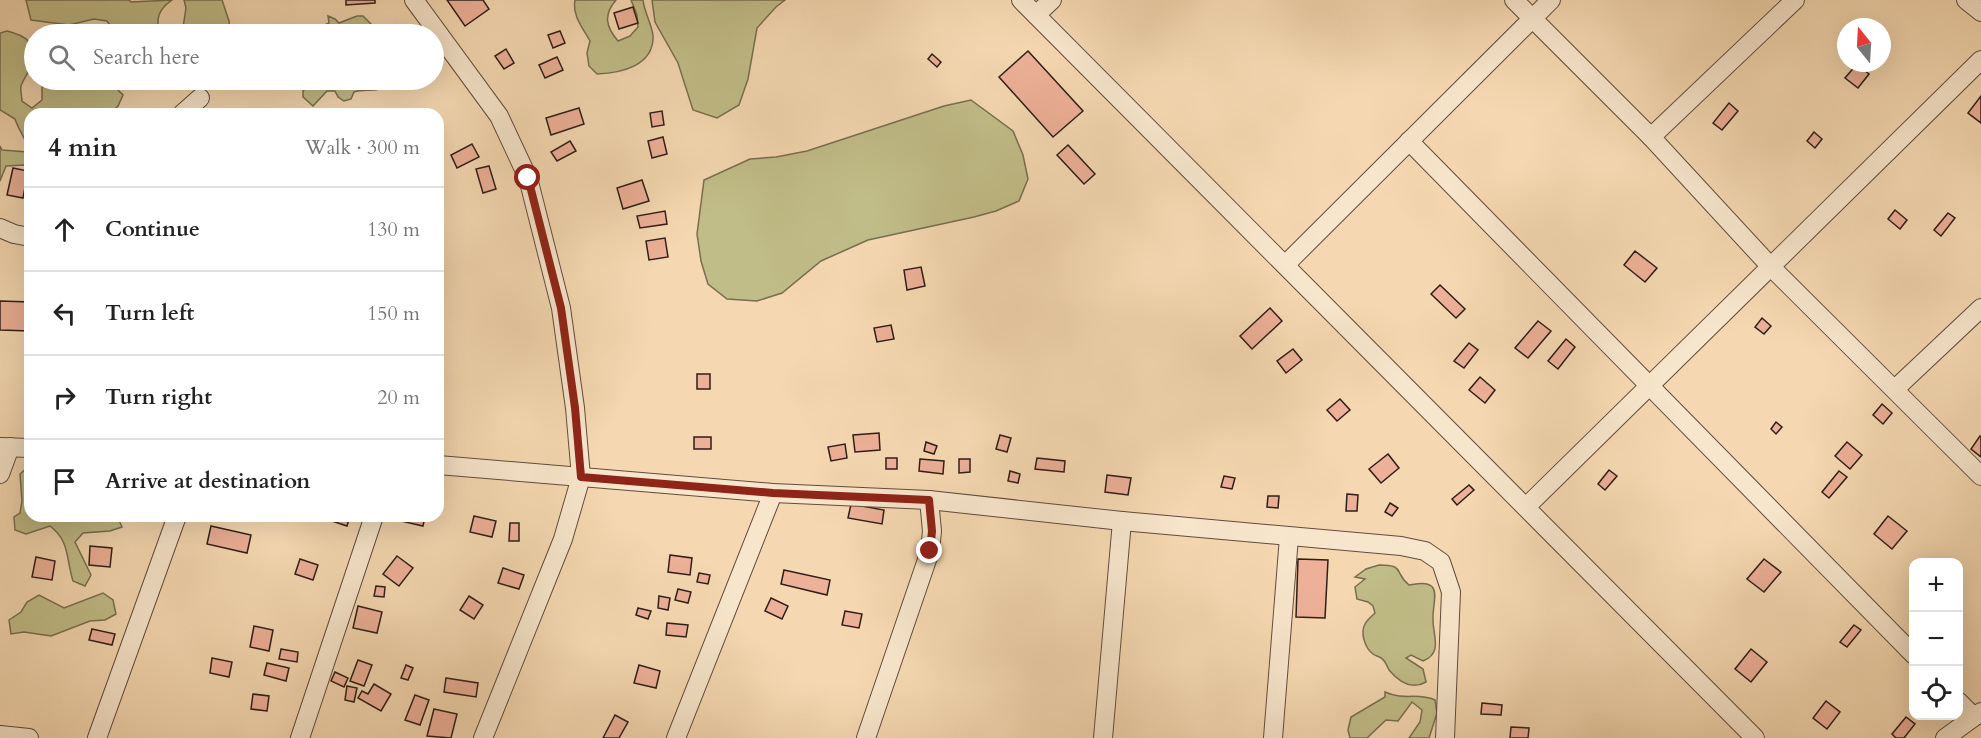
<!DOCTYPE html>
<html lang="en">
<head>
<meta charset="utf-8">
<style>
  :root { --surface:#fff; --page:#f6f6f6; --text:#222; --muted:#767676; --line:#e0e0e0 }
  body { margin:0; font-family:Cardo,serif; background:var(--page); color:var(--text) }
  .controls { position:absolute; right:18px; bottom:18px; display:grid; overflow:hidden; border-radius:12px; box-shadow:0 6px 24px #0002 }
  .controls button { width:54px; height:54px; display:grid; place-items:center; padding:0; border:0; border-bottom:2px solid var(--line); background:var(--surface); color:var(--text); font:30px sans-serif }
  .compass { position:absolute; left:1837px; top:18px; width:54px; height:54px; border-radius:50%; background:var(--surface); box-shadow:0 6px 24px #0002; rotate:342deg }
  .stop { position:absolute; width:18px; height:18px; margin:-14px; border:4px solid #8f2418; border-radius:50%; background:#fff }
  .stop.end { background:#8f2418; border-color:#fff; box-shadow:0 2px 6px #0008 }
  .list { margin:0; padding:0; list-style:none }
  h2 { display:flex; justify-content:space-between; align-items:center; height:78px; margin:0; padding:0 24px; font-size:26px }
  h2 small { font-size:20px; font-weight:400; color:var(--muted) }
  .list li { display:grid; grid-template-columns:39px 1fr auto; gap:18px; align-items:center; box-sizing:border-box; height:84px; padding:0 24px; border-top:2px solid var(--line) }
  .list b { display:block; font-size:22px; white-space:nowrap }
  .list em { font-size:20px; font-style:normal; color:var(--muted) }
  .icon { flex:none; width:33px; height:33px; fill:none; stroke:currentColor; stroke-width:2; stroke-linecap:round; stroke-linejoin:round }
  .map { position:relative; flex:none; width:1981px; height:738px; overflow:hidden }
  .search { position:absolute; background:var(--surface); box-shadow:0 6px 24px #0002; left:24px; top:24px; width:420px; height:66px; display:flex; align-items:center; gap:15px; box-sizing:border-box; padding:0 21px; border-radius:33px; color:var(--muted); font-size:22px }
  .panel { position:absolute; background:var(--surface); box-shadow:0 6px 24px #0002; left:24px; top:108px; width:420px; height:414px; border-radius:18px }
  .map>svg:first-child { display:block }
</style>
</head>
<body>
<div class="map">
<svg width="1981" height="738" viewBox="0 0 1981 738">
  <rect width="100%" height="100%" fill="#f5d8b1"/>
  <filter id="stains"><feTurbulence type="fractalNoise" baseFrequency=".00333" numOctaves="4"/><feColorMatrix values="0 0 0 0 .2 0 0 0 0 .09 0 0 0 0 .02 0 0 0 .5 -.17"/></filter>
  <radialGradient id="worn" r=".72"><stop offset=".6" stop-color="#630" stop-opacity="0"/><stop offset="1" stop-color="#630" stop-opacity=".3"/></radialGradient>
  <g fill="#c1bd88" stroke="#786e50" stroke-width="1.5">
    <path d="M26,0H129L131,2L172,0C158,10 156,18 159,34H114V31L107,21L94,19L69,25L31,20Z"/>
    <path d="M184,0H222L229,21L230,34H182L186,8Z"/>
    <path d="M575,0H616C603,15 606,27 618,41L630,36L638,27L637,15L631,0H643C644,12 652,24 653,36C654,66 621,73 597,74L589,66L587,53L590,41C583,28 572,16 575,0Z"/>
    <path d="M652,0H785L776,7L757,28L748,79L739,105L717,118L693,110L678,63L655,22Z"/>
    <path d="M328,16L335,19L339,23L357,16H363L376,29L395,28L400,34H310V32L329,23Z"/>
    <path d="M7,31C24,35 40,44 32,64C29,72 24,78 21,86C20,91 22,96 22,101L32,108L42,100V88L45,80H108L123,95L118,106L110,114H30V169L25,165L6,166L0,181V146L2,150L28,152C27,138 19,132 15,119L0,110V33Z"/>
    <path d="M314,80H389L390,81C377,96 368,87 354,92L351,99L344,101L338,97L335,91H327L313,106L303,97V91Z"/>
    <path d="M971,100L1013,131L1023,155L1028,179L1019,201L996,211L974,217L868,240L821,261L782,293L757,301L727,299L708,284L701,261L697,234L704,180L750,159L776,157L807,151L944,106Z"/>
    <path d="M30,465V516H117L122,527L110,531L83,533L75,542L91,575L85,586L73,581C66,559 70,541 50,526L26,534L15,530L14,517L20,513L22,501L20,474Z"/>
    <path d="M1379,565C1406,565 1393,572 1409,585C1446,577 1432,600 1433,620C1433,636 1443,653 1423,661L1411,655L1406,658L1423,669L1426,682C1412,690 1399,682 1389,670C1387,666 1385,660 1381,658C1379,656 1375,656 1373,654C1365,648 1360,633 1365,624C1367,620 1372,616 1375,613L1373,606L1368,602L1357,599L1355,587L1365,579L1355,577L1366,569Z"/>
    <path d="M103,593L113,600L116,614L105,620L90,621L51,636L24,632L11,634L9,620L21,612L27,602L39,595L64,608Z"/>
    <path d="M1385,692C1405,701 1417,692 1435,700L1437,713L1429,738H1409L1420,722L1422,710L1412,702L1398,721L1386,720L1367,738H1350L1348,730L1351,717L1385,697Z"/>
  </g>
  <g fill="#edb098" stroke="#2e1e18" stroke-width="1.5">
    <path d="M346,0H375V3L346,5Z"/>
    <path d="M447,0H483L489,9L465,26Z"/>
    <path d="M633,7L638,23L619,29L614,13Z"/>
    <path d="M560,31L565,43L553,48L548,35Z"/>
    <path d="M506,49L514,63L504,69L495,56Z"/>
    <path d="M1028,51L1083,111L1053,137L999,77Z"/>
    <path d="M932,54L941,62L937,67L928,59Z"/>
    <path d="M557,57L563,70L545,78L539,65Z"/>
    <path d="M1857,64L1869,74L1858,88L1845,78Z"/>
    <path d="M1981,96V123L1968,113Z"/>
    <path d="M1729,103L1738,111L1722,130L1713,123Z"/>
    <path d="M579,108L584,124L551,135L546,118Z"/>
    <path d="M662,111L664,125L652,127L650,113Z"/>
    <path d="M1814,132L1822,139L1815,148L1807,141Z"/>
    <path d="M663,137L667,154L652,158L648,141Z"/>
    <path d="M570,141L576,151L557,161L551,152Z"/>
    <path d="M472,144L479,157L457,168L451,155Z"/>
    <path d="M1068,145L1095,174L1084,184L1057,155Z"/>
    <path d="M489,166L496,189L483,193L476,169Z"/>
    <path d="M13,168L28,171L23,198L7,195Z"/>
    <path d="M642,180L649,201L623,209L617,188Z"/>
    <path d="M1895,210L1907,220L1900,229L1888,219Z"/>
    <path d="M665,211L667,224L640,228L637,216Z"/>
    <path d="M1948,213L1955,218L1941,236L1934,230Z"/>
    <path d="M665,238L668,257L649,260L646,241Z"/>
    <path d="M1635,251L1657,268L1645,282L1624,265Z"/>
    <path d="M921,267L925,286L907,290L904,270Z"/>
    <path d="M1440,285L1465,309L1456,318L1431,294Z"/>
    <path d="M0,301L30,302V331L0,330Z"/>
    <path d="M1270,308L1282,321L1252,349L1240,336Z"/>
    <path d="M1762,318L1771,326L1764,334L1755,327Z"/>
    <path d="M1538,321L1551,331L1528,358L1515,348Z"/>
    <path d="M891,325L894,339L877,342L874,328Z"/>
    <path d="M1566,339L1575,347L1558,369L1548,361Z"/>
    <path d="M1469,343L1478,350L1464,368L1454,361Z"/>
    <path d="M1293,349L1302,360L1286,373L1277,361Z"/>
    <rect x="697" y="374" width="13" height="15"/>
    <path d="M1480,377L1495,390L1485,403L1469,390Z"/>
    <path d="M1340,399L1350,410L1337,421L1327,410Z"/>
    <path d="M1882,404L1892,413L1883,424L1873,415Z"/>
    <path d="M1776,422L1782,427L1776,434L1771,429Z"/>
    <path d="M879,433L880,450L855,452L853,435Z"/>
    <path d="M1000,435L1011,438L1007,452L996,449Z"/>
    <path d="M1980,436L1981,437V457L1971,449Z"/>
    <rect x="694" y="437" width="17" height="12"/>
    <path d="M926,442L937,446L934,454L924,451Z"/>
    <path d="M1847,442L1862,455L1850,469L1835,456Z"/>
    <path d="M845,444L847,458L831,461L828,447Z"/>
    <path d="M1388,454L1399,468L1381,483L1369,469Z"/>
    <rect x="886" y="458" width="11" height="11"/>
    <path d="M1037,458L1065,461L1064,472L1035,469Z"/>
    <path d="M920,459L944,461L943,474L919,471Z"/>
    <path d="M959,459H970V472L959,473Z"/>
    <path d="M1609,470L1617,476L1605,490L1598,484Z"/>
    <path d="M1010,471L1020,474L1018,483L1008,481Z"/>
    <path d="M1839,471L1847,477L1829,498L1822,492Z"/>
    <path d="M1107,475L1131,478L1128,495L1105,492Z"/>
    <path d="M1224,476L1235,478L1232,489L1221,487Z"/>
    <path d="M1469,485L1474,490L1457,505L1452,499Z"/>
    <path d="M1347,494L1358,495L1357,511H1346Z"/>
    <path d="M1268,496H1279L1278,508L1267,507Z"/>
    <path d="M1390,503L1398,508L1392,516L1385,512Z"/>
    <path d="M851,504L884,510L882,524L848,518Z"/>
    <path d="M317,516H350L347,526Z"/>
    <path d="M402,516H425L423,526L401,521Z"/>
    <path d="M474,516L496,521L492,537L470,532Z"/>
    <path d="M1888,516L1907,531L1892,549L1874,534Z"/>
    <path d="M510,523H519V541H509Z"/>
    <path d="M211,526L251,535L247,553L207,544Z"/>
    <path d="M90,546L112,548L110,567L89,565Z"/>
    <path d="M670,555L692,558L690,575L668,572Z"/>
    <path d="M397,556L413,568L399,586L383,574Z"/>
    <path d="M36,557L55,561L52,580L32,577Z"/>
    <path d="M300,559L318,565L313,580L295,574Z"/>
    <path d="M1298,559L1328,560L1325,618L1296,617Z"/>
    <path d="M1764,559L1781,572L1764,592L1747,579Z"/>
    <path d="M503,568L524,575L519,589L498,583Z"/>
    <path d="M784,570L830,580L827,595L781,584Z"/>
    <path d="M699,573L710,575L708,584L697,582Z"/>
    <path d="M376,586L385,587L384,597L374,596Z"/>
    <path d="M678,589L691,592L688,603L675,600Z"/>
    <path d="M469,596L483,605L474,619L460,610Z"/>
    <path d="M659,596L670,598L668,610L658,608Z"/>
    <path d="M771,598L788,606L782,619L765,611Z"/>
    <path d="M358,606L382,612L377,633L353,628Z"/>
    <path d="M638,608L651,611L648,619L636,615Z"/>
    <path d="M845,611L862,614L859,628L842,625Z"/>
    <path d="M667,623L688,625L686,637L666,635Z"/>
    <path d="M1854,625L1861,630L1847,647L1840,642Z"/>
    <path d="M254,626L273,630L269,651L250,647Z"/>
    <path d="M92,629L115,634L112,645L89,640Z"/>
    <path d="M281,649L298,652L297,662L279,659Z"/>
    <path d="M1751,649L1767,662L1751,682L1735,669Z"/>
    <path d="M212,658L232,662L229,677L210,673Z"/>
    <path d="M358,660L372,665L364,686L350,681Z"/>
    <path d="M267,663L289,668L286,681L264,675Z"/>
    <path d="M406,665L413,668L408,680L401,678Z"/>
    <path d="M639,665L660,671L656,688L634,683Z"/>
    <path d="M335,672L348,678L344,687L331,681Z"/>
    <path d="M446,678L478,683L476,697L444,692Z"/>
    <path d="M374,684L391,694L381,711L358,698L362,691L368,694Z"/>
    <path d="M347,686L357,688L354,702L345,700Z"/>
    <path d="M253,694L269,696L267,711L251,709Z"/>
    <path d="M415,695L429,700L420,725L405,720Z"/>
    <path d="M1826,701L1840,712L1827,729L1813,718Z"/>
    <path d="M1482,703L1502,705L1501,715L1481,714Z"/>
    <path d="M434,709L457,714L451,738L427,736Z"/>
    <path d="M615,715L628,722L619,738H603Z"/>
    <path d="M1906,717L1915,724L1904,738H1896L1892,734Z"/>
    <path d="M1511,727L1529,728L1528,738H1510Z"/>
  </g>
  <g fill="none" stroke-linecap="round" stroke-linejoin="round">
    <g stroke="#604c3e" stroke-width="20">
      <g id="minor">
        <path d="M414,0L499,116L528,178L561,308L575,408L581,477L563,539L483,738"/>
        <path d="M1021,0L1755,738"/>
        <path d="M1514,0L1651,137L1771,267L1981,476"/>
        <path d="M1966,0L1981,12"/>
        <path d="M1036,15L1052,0"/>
        <path d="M182,114L200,98"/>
        <path d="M1651,137L1795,0"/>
        <path d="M1409,141L1914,655"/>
        <path d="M0,228L14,234L30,237"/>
        <path d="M1285,265L1551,0"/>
        <path d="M1895,389L1981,308"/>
        <path d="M0,447L30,448"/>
        <path d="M438,465L773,493L929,500L1122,521L1401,546L1425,551L1441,562L1451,592L1445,738"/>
        <path d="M0,474L10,447"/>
        <path d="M1526,507L1981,60"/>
        <path d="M1958,701L1974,717"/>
        <path d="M0,735L29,738"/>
        <path d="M97,738L177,516"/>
        <path d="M300,738L374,516"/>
        <path d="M676,738L773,493"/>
        <path d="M866,738L930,551L932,531L929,500"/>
        <path d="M1103,738L1122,521"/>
        <path d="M1273,738L1289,537"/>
        <path d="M1945,738L1981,712"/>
      </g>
    </g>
    <use href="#minor" stroke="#f8e6cc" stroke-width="18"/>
  </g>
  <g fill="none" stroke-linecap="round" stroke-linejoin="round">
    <path stroke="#8f2418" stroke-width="8" d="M528,178L561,308L575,408L581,477L773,493L929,500L932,531L930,551"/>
  </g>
  <rect width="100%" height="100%" filter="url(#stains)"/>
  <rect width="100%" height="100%" fill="url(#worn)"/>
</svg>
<div class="controls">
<button>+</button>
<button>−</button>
<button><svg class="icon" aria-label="locate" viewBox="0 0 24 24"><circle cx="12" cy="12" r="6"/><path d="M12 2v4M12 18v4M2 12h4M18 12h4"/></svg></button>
</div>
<svg class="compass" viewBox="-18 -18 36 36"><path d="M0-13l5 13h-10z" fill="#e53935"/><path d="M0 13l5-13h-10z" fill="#767676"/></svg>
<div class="stop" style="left:528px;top:178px"></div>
<div class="stop end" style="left:930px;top:551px"></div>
<div class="search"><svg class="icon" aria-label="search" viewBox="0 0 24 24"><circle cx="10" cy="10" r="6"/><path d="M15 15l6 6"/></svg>Search here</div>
<section class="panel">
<h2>4 min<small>Walk · 300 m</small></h2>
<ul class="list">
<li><svg class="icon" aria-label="ahead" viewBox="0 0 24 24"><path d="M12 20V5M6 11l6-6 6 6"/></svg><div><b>Continue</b></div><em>130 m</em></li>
<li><svg class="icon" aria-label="left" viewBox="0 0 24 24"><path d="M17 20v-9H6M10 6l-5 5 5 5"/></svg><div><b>Turn left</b></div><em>150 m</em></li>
<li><svg class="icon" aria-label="right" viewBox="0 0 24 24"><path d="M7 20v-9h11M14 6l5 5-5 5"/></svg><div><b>Turn right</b></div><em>20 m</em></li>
<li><svg class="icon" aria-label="arrive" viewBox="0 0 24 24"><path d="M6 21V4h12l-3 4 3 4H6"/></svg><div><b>Arrive at destination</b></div></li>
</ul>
</section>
</div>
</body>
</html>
